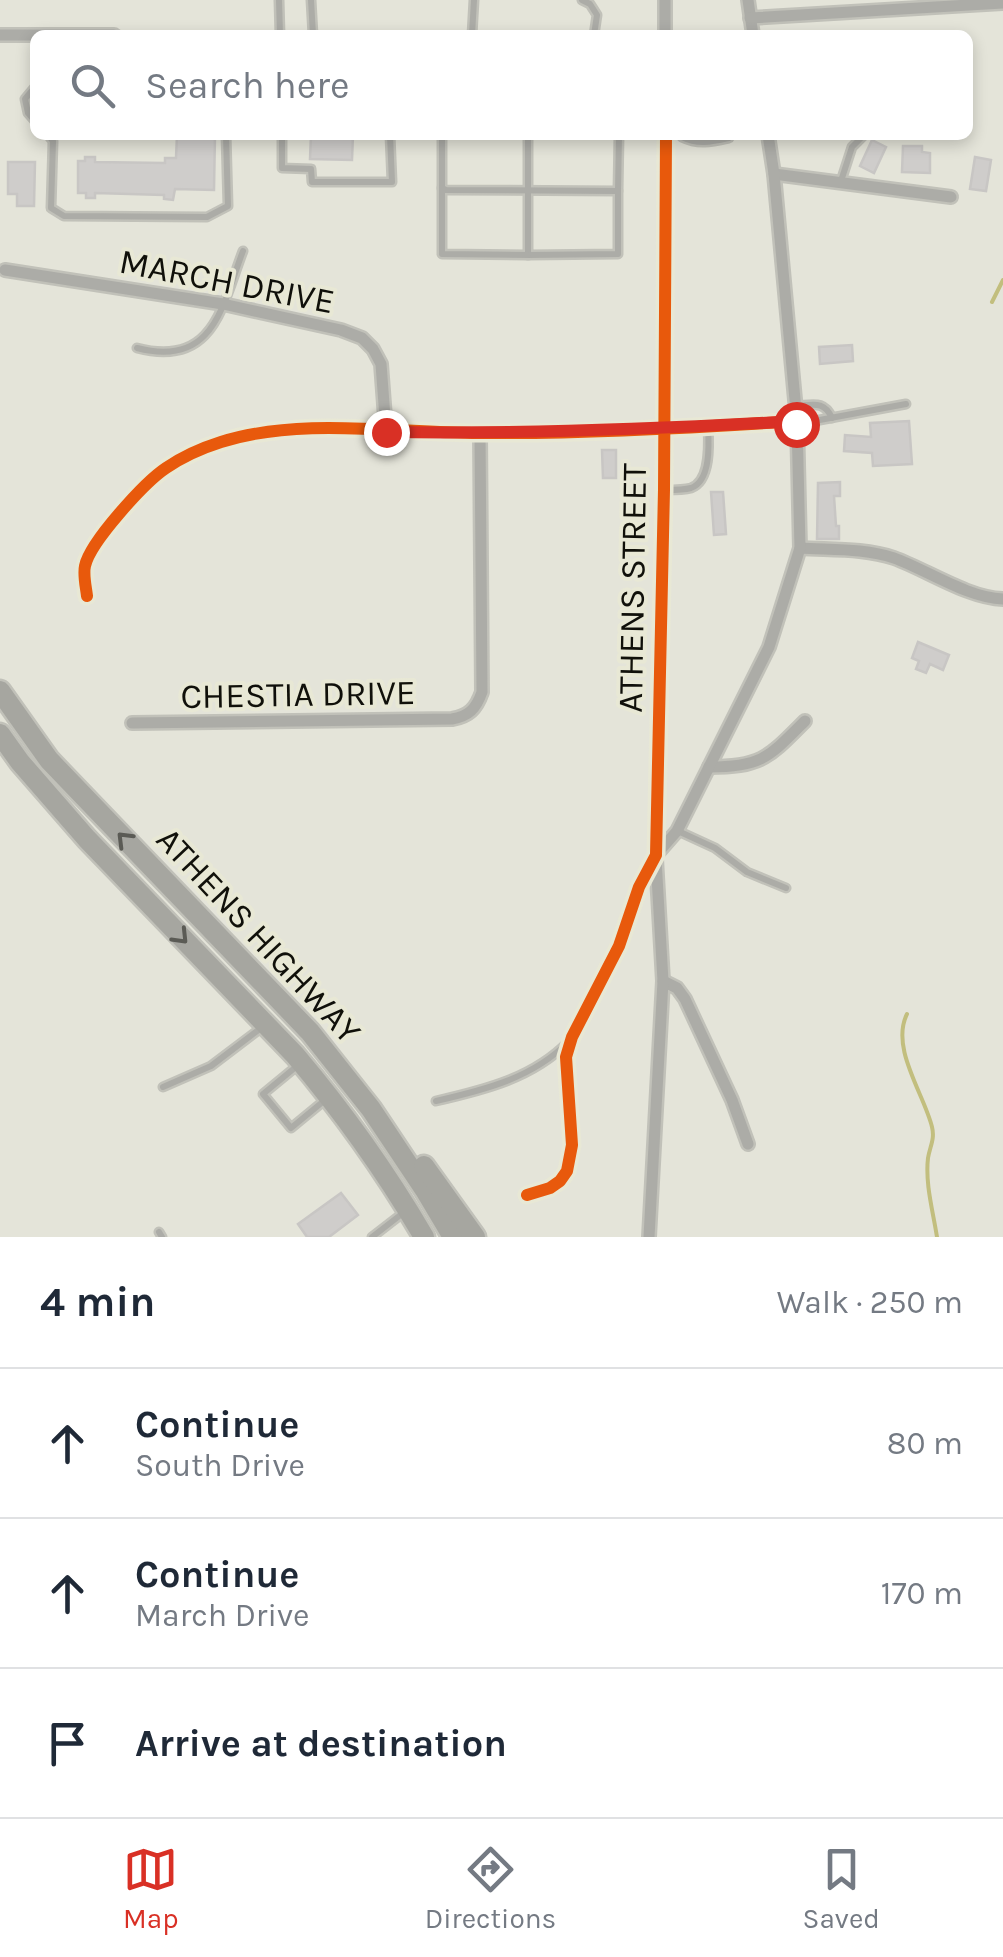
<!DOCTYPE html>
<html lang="en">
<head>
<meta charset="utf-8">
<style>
  :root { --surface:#fff; --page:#f2f2f3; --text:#1f2937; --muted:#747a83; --line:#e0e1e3; --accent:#d93025 }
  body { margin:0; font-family:Karla,sans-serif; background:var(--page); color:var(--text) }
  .stop { position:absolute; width:30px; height:30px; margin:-22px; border:8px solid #d93025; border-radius:50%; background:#fff }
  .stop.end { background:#d93025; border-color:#fff; box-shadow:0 2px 10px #0008 }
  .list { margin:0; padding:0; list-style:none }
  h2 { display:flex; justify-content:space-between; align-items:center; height:130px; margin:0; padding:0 40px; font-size:42px }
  h2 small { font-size:32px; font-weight:400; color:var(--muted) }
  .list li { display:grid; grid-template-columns:65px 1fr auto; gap:30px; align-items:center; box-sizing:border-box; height:150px; padding:0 40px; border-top:2px solid var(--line) }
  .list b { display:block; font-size:38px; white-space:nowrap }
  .list p { margin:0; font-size:32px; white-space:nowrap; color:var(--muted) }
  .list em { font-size:32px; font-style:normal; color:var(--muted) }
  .icon { flex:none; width:55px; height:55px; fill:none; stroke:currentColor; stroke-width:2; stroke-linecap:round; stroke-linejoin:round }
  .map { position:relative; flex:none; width:1003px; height:1237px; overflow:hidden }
  .search { position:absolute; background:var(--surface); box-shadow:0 5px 15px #0003; left:30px; right:30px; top:30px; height:110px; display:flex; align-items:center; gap:25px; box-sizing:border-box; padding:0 35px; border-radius:15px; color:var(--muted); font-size:38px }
  .sheet { height:580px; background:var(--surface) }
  nav { display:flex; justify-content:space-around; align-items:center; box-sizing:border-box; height:140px; border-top:2px solid var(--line); background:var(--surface); font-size:28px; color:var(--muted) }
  nav a { display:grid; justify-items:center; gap:5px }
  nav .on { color:var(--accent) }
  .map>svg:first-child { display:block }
</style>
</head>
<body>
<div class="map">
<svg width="1003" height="1237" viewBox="0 0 1003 1237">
  <rect width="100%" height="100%" fill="#e4e4d9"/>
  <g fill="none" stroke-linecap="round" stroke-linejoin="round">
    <g stroke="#c2be7e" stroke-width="4">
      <path d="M992,302L1003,280"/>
      <path d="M907,1014C890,1048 924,1094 932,1127C935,1139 930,1146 928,1158C925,1184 933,1211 937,1237"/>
    </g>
  </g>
  <g fill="#cfcdcb" stroke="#c8c6c4" stroke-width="2.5">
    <path d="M177,135H215L214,190L175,189L173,200L164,199V195L95,193V198H86V193H78V161H85V157H95V162L165,163V158H176Z"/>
    <path d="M311,135H353L352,160L310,159Z"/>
    <path d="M872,140L886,147L874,173L860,166Z"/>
    <path d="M903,146H922V152L930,153V173L902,172Z"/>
    <path d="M975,157L991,160L986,191L970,189Z"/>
    <path d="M8,162H35L34,206H17V194H8Z"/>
    <path d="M852,345L853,361L820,364L819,347Z"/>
    <path d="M909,421L912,464L873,466L872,453L844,451L845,435L871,437L870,423Z"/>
    <path d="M602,450H616V478H603Z"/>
    <path d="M840,482V496H834L836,526H839V539H817L818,483Z"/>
    <path d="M711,492H723L726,534L714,535Z"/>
    <path d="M918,642L949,655L943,670L930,664L926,673L916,669L919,661L912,658Z"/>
    <path d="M341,1193L358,1215L329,1237H307L298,1224Z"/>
  </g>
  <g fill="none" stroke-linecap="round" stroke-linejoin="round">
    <g stroke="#c1c1b9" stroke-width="11">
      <g id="service">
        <path d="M279,0L280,35"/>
        <path d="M311,0L313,35"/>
        <path d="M582,0L590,4L597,15L594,35"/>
        <path d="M472,35L474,0"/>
        <path d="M35,87L25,99L28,113L35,121"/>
        <path d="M48,135L53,141L51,208L64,216L207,217L228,206L226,135"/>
        <path d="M282,135V168L311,169L312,182H392L390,135"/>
        <path d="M442,135V188L446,190L618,191L619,135"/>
        <path d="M528,135V255L618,254V191"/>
        <path d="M682,137C698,145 711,142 729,138L730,135"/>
        <path d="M841,181L852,147L864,135"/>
        <path d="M442,188V254L528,255"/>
        <path d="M137,348C214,368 222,306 243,251"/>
        <path d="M796,406C813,405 824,400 832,418"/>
        <path d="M798,424L906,404"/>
        <path d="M665,490C673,490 684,490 691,488C711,481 709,444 708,427"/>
        <path d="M678,831L715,848L747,872L786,888"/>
        <path d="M297,1066L263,1094L291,1128L325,1100"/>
        <path d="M163,1087L211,1066L261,1028"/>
        <path d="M436,1101C484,1090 533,1078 568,1042"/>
        <path d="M159,1232L162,1237"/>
        <path d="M372,1237L403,1213"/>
      </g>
    </g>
    <g stroke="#c1c1b9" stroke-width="16">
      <g id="minor">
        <path d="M748,0L753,35"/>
        <path d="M750,18L1003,3"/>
        <path d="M0,35H114"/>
        <path d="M665,35V0"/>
        <path d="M774,174L951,197"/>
        <path d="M5,270L223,304L341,330L362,338L373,349L381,364L386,431"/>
        <path d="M800,548C830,550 865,548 894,558C927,570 968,598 1003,599"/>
        <path d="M87,596C86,587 83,575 85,566C90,542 145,482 166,468C182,457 202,448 221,442C300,417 396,433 478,433C584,434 691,428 797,421"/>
        <path d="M132,723L452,719C469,716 476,709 482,692L480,433"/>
        <path d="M709,767C762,767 769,757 805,721"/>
        <path d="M656,855L677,831L769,647L800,548L797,421L774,174L768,135"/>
        <path d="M663,981L677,988L685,999L732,1100L748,1144"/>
        <path d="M527,1195L550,1188L560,1181L567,1171L572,1145L566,1057L572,1037L619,946L639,887L656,855L664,490L666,135"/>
        <path d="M649,1237L663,981L656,859"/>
      </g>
    </g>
    <g stroke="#c1c1b9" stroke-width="25">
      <g id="trunk">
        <path d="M0,691L49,760L310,1032L371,1109L425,1190L453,1237"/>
        <path d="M0,734L20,762L87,839L295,1055C344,1113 386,1172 424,1237"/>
        <path d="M424,1166L475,1237"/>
      </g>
    </g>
    <use href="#service" stroke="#acaca7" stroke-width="6"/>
    <use href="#minor" stroke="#acaca7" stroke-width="11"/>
    <use href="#trunk" stroke="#a6a6a0" stroke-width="20"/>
    <g stroke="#e8e8d5" stroke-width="19">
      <g id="cycleway">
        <path d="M87,596C86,587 83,575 85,566C90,542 145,482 166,468C182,457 202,448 221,442C300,417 396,433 478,433C584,434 691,428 797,421"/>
        <path d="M527,1195L550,1188L560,1181L567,1171L572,1145L566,1057L572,1037L619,946L639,887L656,855L664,490L666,135"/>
      </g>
    </g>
    <use href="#cycleway" stroke="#e8590c" stroke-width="12"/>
  </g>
  <defs><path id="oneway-chevron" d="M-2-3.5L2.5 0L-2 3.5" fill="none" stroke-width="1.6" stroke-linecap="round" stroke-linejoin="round" transform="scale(2.5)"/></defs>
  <g stroke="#5b5b55">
    <use href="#oneway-chevron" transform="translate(124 839) rotate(-135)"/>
    <use href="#oneway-chevron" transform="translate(181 937) rotate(46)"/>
  </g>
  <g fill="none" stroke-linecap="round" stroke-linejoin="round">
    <path stroke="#d93025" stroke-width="12" d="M386,432C523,434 660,429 796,421V424"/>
  </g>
  <g text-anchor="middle" stroke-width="8" stroke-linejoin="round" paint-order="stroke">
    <g font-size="35" fill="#10100a" stroke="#e8e8d5">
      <text transform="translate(227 281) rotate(11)" y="12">MARCH DRIVE</text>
      <text transform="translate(632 588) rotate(-89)" y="12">ATHENS STREET</text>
      <text transform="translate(298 694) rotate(-1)" y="12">CHESTIA DRIVE</text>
      <text transform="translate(259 935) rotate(47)" y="12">ATHENS HIGHWAY</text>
    </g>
  </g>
</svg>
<div class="stop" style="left:796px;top:424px"></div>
<div class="stop end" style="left:386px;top:432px"></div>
<div class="search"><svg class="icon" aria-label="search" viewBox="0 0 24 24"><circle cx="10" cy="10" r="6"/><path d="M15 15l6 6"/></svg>Search here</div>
</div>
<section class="sheet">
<h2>4 min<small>Walk · 250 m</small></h2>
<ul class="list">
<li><svg class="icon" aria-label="ahead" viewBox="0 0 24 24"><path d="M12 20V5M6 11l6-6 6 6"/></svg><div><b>Continue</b><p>South Drive</p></div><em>80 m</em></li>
<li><svg class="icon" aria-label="ahead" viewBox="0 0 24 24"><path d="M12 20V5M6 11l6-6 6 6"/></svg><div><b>Continue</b><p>March Drive</p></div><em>170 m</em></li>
<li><svg class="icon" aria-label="arrive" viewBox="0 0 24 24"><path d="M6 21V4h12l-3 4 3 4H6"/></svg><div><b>Arrive at destination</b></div></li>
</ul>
</section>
<nav>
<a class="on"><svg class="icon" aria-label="map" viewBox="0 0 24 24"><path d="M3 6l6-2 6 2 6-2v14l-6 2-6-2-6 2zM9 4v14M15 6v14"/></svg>Map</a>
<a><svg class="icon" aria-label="directions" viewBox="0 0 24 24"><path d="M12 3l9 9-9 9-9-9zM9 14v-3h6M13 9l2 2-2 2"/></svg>Directions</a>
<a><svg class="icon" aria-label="saved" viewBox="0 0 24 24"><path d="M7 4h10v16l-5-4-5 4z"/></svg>Saved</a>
</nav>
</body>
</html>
